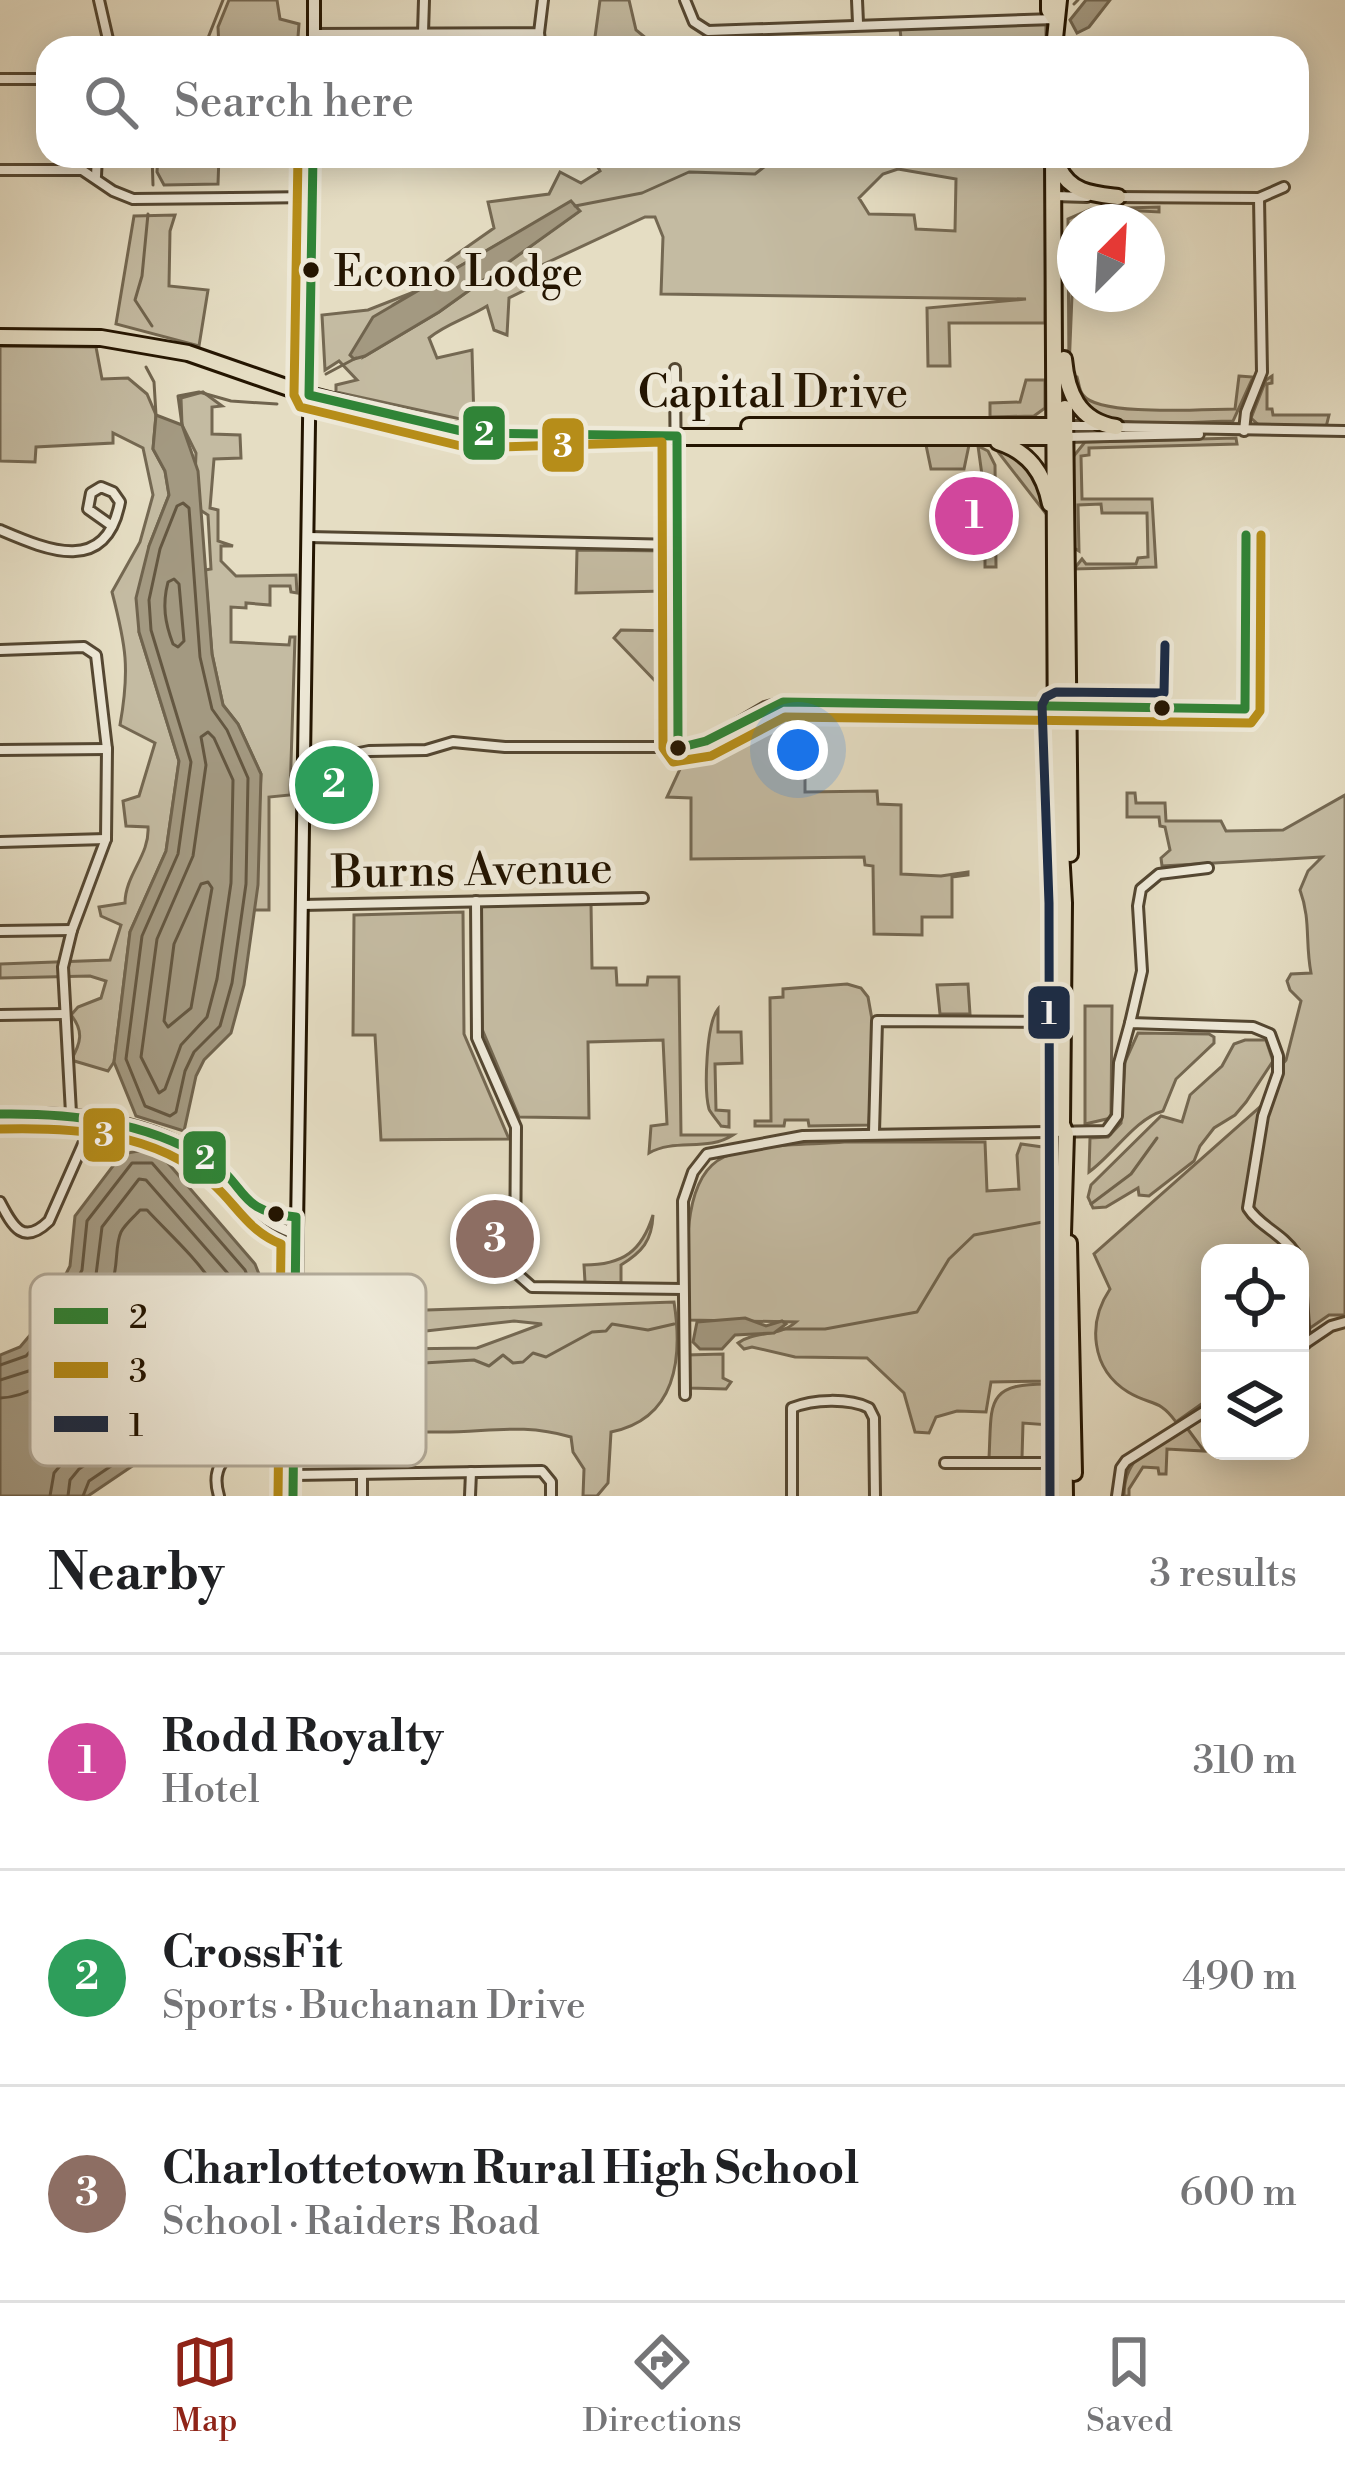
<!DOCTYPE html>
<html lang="en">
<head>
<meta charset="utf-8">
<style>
  :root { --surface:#fff; --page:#f2f2f2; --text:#202124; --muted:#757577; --line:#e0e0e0; --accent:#8f2418 }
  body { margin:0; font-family:"Libre Bodoni",serif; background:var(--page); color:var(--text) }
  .controls { position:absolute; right:36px; bottom:36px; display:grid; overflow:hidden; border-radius:24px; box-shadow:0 6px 30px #0003 }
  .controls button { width:108px; height:108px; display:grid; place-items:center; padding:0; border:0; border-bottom:3px solid var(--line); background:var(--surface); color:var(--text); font:60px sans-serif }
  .compass { position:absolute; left:1057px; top:204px; width:108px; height:108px; border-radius:50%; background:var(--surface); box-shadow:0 6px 30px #0003; rotate:24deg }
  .you { position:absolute; left:798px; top:750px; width:42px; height:42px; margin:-30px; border:9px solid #fff; border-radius:50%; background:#1a73e8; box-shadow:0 0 0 18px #1a73e833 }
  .badge { display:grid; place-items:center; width:78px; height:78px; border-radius:50%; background:var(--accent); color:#fff; font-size:39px; font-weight:700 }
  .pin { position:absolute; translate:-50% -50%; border:6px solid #fff; box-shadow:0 3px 12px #0006 }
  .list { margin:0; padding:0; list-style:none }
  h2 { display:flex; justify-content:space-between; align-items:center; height:156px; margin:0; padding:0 48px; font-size:51px }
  h2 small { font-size:39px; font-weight:400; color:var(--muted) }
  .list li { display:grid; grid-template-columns:78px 1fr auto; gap:36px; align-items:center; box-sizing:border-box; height:216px; padding:0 48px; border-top:3px solid var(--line) }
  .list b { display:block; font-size:45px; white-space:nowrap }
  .list p { margin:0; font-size:39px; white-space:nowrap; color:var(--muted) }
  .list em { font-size:39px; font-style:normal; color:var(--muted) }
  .icon { flex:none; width:66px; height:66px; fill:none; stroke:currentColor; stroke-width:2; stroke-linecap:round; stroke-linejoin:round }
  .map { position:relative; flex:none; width:1345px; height:1496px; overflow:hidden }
  .search { position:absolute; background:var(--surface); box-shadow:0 6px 30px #0003; left:36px; right:36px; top:36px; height:132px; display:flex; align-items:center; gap:30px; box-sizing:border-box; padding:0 42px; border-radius:36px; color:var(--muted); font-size:45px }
  .sheet { height:804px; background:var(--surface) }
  nav { display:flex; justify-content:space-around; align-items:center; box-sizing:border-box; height:168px; border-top:3px solid var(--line); background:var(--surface); font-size:33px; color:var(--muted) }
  nav a { display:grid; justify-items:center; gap:6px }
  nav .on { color:var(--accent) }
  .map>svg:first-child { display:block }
</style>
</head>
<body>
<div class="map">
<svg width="1345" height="1496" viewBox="0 0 1345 1496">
  <rect width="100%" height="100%" fill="#e5ddc3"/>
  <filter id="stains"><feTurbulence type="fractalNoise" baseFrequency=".00167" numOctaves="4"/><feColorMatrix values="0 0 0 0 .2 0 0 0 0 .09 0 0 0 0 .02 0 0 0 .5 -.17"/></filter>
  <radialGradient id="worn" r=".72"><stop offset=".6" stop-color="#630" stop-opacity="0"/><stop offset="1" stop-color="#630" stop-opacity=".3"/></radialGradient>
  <g fill="#c4bba2" stroke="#746852" stroke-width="3" fill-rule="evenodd">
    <path d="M229,0H277L280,19L299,24L298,37L292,48H219L218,27Z"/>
    <path d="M600,0H629L636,30L658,48H579L578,43L595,37Z"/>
    <path d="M1046,24V48H902L900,29Z"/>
    <path d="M158,156H219L218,184L164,185L157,172Z"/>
    <path d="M592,156H1047L1045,323H949L950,366H928L927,308L1026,299L661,294L663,237L655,217H645L529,271L525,290L509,298L507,335L494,330L487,306C468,318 446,324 429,338L437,358L472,350L474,422L336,392V385L357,380L339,361L325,370L322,315L368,310L414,292L437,268L494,228L488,202L549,194L560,172L581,183L600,171ZM898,169L956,179L955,231L916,229L914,215L869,214L859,198L883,174ZM571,202L579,211L439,312L365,356L393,305Z"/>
    <path d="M1159,207V212L1123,210L1119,222H1111L1109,218L1075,222L1069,369L1068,219L1091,209Z"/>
    <path d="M175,215L170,231L169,286L208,290L199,346L116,324L134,216Z"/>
    <path d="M0,346L96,347L102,379L128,378L147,394L156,415L153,449L165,471L169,495L149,546L139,632L179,761L166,851L130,932L114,1062L108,1071L71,1060C81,1043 84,1031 71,1015L78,1007L101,998L106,981L90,976L0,978V964L110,960L121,925L101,916L99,907L125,903C125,875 150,855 148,827L126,826L123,801L139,796L155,743L120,725C130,669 126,646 112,592L140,542L153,495L143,448L113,433V443L36,447L35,462L0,461Z"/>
    <path d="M1239,376L1253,377L1233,421C1194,421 1108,433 1081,404C1076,397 1074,385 1071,377H1077C1079,383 1079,390 1083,395C1099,417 1206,409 1235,409Z"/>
    <path d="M1272,376V383L1267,384V409H1272L1273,415H1329L1326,427H1261L1251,418L1266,380Z"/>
    <path d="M1026,380H1045V408L1034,416L990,417V403L1020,402Z"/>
    <path d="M203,392L222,406L212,407V434L240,435L241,458L214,459L210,508L218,510V541L233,546H221V561L236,576L296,575L297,593L291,592L290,586H270V605L246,603V608L231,607V642L289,645L290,637H295L290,795L269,797V910H254L261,774L238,724L223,705L212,654L205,570L211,569L208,515L194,506L196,453L182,425L181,398Z"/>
    <path d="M1236,438L1237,444L1089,448V455L1081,456L1082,499H1152L1156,567L1074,569L1082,559L1086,564H1136L1138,558L1148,557L1147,513H1102L1101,504L1078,505L1079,551L1074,548L1073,457L1085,442Z"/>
    <path d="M926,445H969L964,469H931Z"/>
    <path d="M978,446L988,451L995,465L996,567H985V550L992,544L991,488L986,482L976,485V476L982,475Z"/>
    <path d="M995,448C1029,456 1039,484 1047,515Z"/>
    <path d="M577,550L671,551V618L666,620L665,591L576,593Z"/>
    <path d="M621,630L674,631L673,681L657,683L614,638Z"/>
    <path d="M805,704V792L877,791L878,804L901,805V874L941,876L968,872V875L952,877V917H922V935L874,934L873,866L865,865L864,857L691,859V798L667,797L687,754L780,710Z"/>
    <path d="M1127,793H1135L1136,803H1165L1166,821H1221L1226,831L1283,830L1345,795V1315H1329L1300,1335V1253H1210V1398L1176,1422C1159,1398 1151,1406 1128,1392C1091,1369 1087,1323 1110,1289L1094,1254L1262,1105L1274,1074L1286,1060L1301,1001L1290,990L1287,981L1291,974L1311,973C1305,942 1311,920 1300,890L1308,871L1322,857L1162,866L1161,858L1170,850L1165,827L1160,826L1159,817H1127Z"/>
    <path d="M591,903L592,968H616L617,985H647L648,977H679L681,1135H733C707,1152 675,1138 649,1153L651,1126L667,1124L663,1040L588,1042L589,1118L519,1117L482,1029L480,909L483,905Z"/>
    <path d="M463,912L464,1034L509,1139L381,1140L375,1035H353L354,915Z"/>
    <path d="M847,984L861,988L868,997L873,1025L869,1125L809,1126L808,1120H785L784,1126H755V1121H771L770,998L783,997V989Z"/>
    <path d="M968,984L970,1014H940L937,985Z"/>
    <path d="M1085,1006H1112L1111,1118L1085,1124Z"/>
    <path d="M718,1009V1032H741L742,1063L715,1064L716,1110L729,1111V1127L721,1126C719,1123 710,1112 709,1109C704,1090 706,1024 718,1009Z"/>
    <path d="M1138,1033L1209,1034L1214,1037V1043L1176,1079L1163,1111C1135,1119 1114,1154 1089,1172L1090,1138L1108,1137L1121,1123L1125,1062Z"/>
    <path d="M1245,1040H1266L1273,1061L1246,1102L1235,1115L1214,1128L1200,1146L1194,1161L1149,1196L1139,1195L1138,1188L1106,1207L1093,1208L1088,1197L1091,1185L1161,1116L1182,1122L1190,1095L1222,1066L1234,1044Z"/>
    <path d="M844,1142H985L987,1191L1019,1189L1017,1155L1021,1144L1050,1148L1053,1381L991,1382L986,1412L957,1411L936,1417L929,1433L915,1432L904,1393L867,1358L795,1357L752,1347L744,1349L738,1343C754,1331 779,1337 796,1322L688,1320C689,1275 676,1179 724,1157C753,1143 811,1145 844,1142Z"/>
    <path d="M653,1215C652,1241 642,1252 621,1265V1283L585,1282L584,1265C623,1265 642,1251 653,1215Z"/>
    <path d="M674,1302C683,1359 676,1419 611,1432L608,1483L597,1496H583L584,1469L573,1452L571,1437C522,1423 490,1432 442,1432C395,1433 348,1429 301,1426L302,1393L322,1395C307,1369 303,1358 320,1332L394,1349L477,1348L542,1324L514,1321L426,1331L397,1325V1311Z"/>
    <path d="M723,1354V1378L731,1382L726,1389L689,1388L686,1355Z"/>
    <path d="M1050,1384L1049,1425L1023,1423L1022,1458H989C992,1403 984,1383 1050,1384Z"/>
    <path d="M1187,1428L1204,1451L1167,1449L1166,1474H1159L1158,1468L1143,1467L1129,1489V1496H1124C1124,1453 1154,1448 1187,1428Z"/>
  </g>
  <g fill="#a39981" stroke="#70644e" stroke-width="3">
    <path d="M1086,0H1110L1089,27L1077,33L1070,20Z"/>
    <path d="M571,201L580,211L439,312L365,356L354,359L350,355L373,317Z"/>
    <path d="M156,415L182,425L198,471L212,654L223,705L238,724L261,774L258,885L244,985L231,1033L204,1060L196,1076L184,1131L136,1116L114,1062L130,932L166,851L179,761L139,632L136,598L149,546L169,495L165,471L153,449Z"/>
    <path d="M155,1148L255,1264L276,1317L277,1366L265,1383L227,1402L88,1496H0V1355L20,1347L42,1321L70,1266L75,1216L122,1154Z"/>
    <path d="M745,1318L766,1326L782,1321L786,1324L774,1333L735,1335L722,1349H700L693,1342L697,1322Z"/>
  </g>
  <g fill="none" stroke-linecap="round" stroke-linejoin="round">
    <g stroke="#645741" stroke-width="3">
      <path d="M183,503L189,508L200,657L212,709L227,730L248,778L246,884L232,983L220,1026L194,1052L185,1071L176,1112L170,1116L145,1106L126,1059L142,936L178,854L191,762L151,630L149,600L160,549L177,506Z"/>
      <path d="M174,579L179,584L184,641L178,647L173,644C165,623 162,605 168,582Z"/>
      <path d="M208,732L214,738L233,780L231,883L217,979L207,1017L181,1045L165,1089L159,1093L141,1057L157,939L193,856L206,765L201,737Z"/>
      <path d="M208,882L212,888L191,1008L168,1027L164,1021L174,944L201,884Z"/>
      <path d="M0,1365L26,1356L52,1328L82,1270L87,1221L132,1163H152L245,1270L264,1319L266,1361L256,1374L220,1392L89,1481L83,1496"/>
      <path d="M0,1380L35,1369L64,1336L96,1275L102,1227L139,1179L146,1180L231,1277L249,1323L251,1356L245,1363L212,1380L79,1469L70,1480L68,1496"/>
      <path d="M0,1398C56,1396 98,1328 113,1279C118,1265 115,1245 121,1232C125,1224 135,1216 140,1210H147C183,1249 238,1292 231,1351L202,1365L69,1455L54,1473L50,1496"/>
    </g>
    <g stroke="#70644e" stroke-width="3">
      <path d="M1074,4L1078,0"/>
      <path d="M204,48L223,0"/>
      <path d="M152,156L153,185"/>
      <path d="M866,156H871"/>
      <path d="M575,206L642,193L689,172L755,174L773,160C792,167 818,171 834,156"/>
      <path d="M148,214L142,276L135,300L152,326"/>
      <path d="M146,367L154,382L156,415"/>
      <path d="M326,374L356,358"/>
      <path d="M182,425L178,396L199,392L231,401L277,404"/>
      <path d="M1091,1204L1131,1174L1157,1138"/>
      <path d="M781,1329H825L917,1312L949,1259L974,1235L1048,1221"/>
      <path d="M306,1353L407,1364L474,1360L489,1366L503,1355L513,1363L523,1362L533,1353L546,1357L592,1332L606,1331L612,1324L648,1330L674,1324"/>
    </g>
    <g stroke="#544732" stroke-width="14">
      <g id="minor">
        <path d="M99,0L110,48"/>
        <path d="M685,0L694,22L708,31L1055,19"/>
        <path d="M857,0L858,23"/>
        <path d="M423,33L424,0"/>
        <path d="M539,33L541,48"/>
        <path d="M314,34L539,33L543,0"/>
        <path d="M0,79H48"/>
        <path d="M0,170H82L113,191L133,199L312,197"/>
        <path d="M96,176L97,156"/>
        <path d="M1054,196L1087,197"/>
        <path d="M1114,197L1259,198L1284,187"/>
        <path d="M675,369L678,748"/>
        <path d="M1066,426H1098"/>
        <path d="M1113,427L1345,431"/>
        <path d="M1244,431L1246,412L1262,372L1259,198"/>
        <path d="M1066,437L1199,434"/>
        <path d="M0,530C47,550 106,576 120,502L113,492L101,487L91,493L88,509L112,526"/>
        <path d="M308,537L678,545"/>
        <path d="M0,650L84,647L96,655L107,749L106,839L72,930L63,967L71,1113"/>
        <path d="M0,750L107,749"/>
        <path d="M304,764L369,751L426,750L453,742L505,747H697L765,707L783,702L1055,707"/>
        <path d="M0,842L106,839"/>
        <path d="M476,901L477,1038L516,1127L515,1272L532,1287L683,1289"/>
        <path d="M302,905L643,898"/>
        <path d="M0,931L72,930"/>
        <path d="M0,1015L64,1014"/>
        <path d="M1130,1023L1142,971L1138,906L1141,889L1159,874L1208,868"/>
        <path d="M874,1132L877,1021L1064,1022"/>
        <path d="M0,1202C13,1227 23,1246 49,1221L95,1117"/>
        <path d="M1300,1264L1305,1344"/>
        <path d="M1300,1347L1331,1326L1345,1322"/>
        <path d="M685,1395L683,1201L693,1172L707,1154L803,1136L1106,1131L1117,1116L1119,1063L1130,1023L1253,1027L1270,1034L1278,1056V1073L1263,1116L1248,1208C1259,1226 1283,1234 1295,1253"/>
        <path d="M945,1463H1063"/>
        <path d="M294,1475L542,1471L551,1482V1496"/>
        <path d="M219,1496C204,1447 259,1441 293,1442"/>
        <path d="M362,1496V1474"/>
        <path d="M470,1496L471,1472"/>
        <path d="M792,1496V1408C813,1399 849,1398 869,1408L874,1418L875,1496"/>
        <path d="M1117,1496L1121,1468L1126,1461L1210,1408"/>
      </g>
    </g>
    <g stroke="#544732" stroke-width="15">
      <g id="tertiary">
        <path d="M0,1114C73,1111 152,1118 213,1164C251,1191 240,1215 296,1234"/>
        <path d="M260,1213L296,1217"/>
      </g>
    </g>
    <g stroke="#241501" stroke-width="16">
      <g id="secondary">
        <path d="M314,0V48"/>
        <path d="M293,1496L313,156"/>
      </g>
    </g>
    <g stroke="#241501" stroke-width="20">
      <g id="primary">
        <path d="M1049,0V10L1055,19"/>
        <path d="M1054,48L1059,0"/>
        <path d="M1053,156L1056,763L1064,903L1062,1124L1066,1134L1062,1267L1065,1496"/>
        <path d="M1059,168C1071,193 1093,194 1118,197"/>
        <path d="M0,337L101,338L188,353L309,395L428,426L470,433L548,437H1066"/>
        <path d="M1064,359C1067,392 1078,421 1116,427"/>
        <path d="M1065,408L1070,854"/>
        <path d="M749,426H1063"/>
        <path d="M998,442C1029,452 1044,473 1050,504"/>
        <path d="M1069,1243L1074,1473"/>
      </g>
    </g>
    <use href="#minor" stroke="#eee9d8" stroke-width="8"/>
    <use href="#tertiary" stroke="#eee9d8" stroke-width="9"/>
    <use href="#secondary" stroke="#eee9d8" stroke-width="10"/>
    <use href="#primary" stroke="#e5ddc3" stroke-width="14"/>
    <g stroke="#eee9d8" stroke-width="18">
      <g id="bus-1">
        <path d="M313,156L309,395L470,433L677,436L678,748L706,741L783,702L1245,709L1246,535"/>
        <path d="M0,1114C72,1113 144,1121 207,1159C249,1185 235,1212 296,1217L293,1496"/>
      </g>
    </g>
    <g stroke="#eee9d8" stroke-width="18">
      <g id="bus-2">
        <path d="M298,156L294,395L300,407L469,448L662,442L663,748L673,762L711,756L785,717L1251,723L1260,711L1261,535"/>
        <path d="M0,1129C73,1127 156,1132 212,1183C237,1205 248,1231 281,1244L278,1496"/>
      </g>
    </g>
    <g stroke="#eee9d8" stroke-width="18">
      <path id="bus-3" d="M1050,1496L1049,903L1042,705L1046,697L1056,692L1164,693L1165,645"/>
    </g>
    <use href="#bus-1" stroke="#308437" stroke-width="9"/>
    <use href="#bus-2" stroke="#b68d19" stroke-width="9"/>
    <use href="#bus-3" stroke="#172a47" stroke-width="9"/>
  </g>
  <g fill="#241501" stroke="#eee9d8" stroke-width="4.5">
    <circle cx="311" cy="270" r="10"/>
    <circle cx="1162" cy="708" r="10"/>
    <circle cx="678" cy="748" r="10"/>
    <circle cx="276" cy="1214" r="10"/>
  </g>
  <g text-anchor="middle" stroke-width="10" stroke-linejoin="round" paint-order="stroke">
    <g font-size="42" fill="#241501" stroke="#eee9d8" text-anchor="start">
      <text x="334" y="286">Econo Lodge</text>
    </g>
    <g font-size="45" fill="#241501" stroke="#eee9d8">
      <text x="773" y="407">Capital Drive</text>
      <text transform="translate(472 869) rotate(-1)" y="16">Burns Avenue</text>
    </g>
  </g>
  <rect x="30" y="1274" width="396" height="192" rx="18" fill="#eee9d8" stroke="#b1a998" stroke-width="3"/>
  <rect x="54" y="1308" width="54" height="16" fill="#308437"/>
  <rect x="54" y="1362" width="54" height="16" fill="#b68d19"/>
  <rect x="54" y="1416" width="54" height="16" fill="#172a47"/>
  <g font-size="33" fill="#241501">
    <text x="129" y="1328">2</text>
    <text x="129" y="1382">3</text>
    <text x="129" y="1436">1</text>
  </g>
  <g stroke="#eee9d8" stroke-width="4.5">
    <rect x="461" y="404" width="46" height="58" rx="12" fill="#308437"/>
    <rect x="540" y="416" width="46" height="58" rx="12" fill="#b68d19"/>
    <rect x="1026" y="984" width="46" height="57" rx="12" fill="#172a47"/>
    <rect x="81" y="1106" width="46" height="58" rx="12" fill="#b68d19"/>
    <rect x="181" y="1129" width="47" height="57" rx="12" fill="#308437"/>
  </g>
  <g font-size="33" text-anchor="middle" font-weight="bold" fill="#fff">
    <text x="484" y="445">2</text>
    <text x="563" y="457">3</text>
    <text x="1049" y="1024">1</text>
    <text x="104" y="1146">3</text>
    <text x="205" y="1169">2</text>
  </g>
  <rect width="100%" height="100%" filter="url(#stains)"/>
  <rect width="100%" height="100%" fill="url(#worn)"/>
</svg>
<div class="controls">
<button><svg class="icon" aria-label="locate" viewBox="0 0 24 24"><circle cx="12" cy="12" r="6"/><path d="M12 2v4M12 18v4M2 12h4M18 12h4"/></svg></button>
<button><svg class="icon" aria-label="layers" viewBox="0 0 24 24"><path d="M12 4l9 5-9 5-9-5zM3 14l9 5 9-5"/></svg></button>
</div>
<svg class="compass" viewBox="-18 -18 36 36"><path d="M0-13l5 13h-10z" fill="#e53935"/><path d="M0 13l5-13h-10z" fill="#757577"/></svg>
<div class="you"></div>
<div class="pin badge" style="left:974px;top:516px;background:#d1479c">1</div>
<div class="pin badge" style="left:334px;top:785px;background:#2e9e5b">2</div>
<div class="pin badge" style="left:495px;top:1239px;background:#8d6e63">3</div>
<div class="search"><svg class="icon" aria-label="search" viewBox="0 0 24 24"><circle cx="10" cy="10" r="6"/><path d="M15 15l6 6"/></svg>Search here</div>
</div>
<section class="sheet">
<h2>Nearby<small>3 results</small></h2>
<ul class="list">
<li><span class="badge" style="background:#d1479c">1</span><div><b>Rodd Royalty</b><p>Hotel</p></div><em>310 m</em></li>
<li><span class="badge" style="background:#2e9e5b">2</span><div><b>CrossFit</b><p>Sports · Buchanan Drive</p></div><em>490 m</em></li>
<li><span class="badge" style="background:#8d6e63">3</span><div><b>Charlottetown Rural High School</b><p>School · Raiders Road</p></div><em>600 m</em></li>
</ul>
</section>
<nav>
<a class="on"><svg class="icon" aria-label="map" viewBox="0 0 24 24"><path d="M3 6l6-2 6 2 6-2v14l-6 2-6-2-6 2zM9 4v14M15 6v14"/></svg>Map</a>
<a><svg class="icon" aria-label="directions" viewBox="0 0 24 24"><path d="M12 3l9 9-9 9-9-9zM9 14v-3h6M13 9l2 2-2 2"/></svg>Directions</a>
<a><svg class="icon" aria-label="saved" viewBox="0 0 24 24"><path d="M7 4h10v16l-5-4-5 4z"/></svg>Saved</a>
</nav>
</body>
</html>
